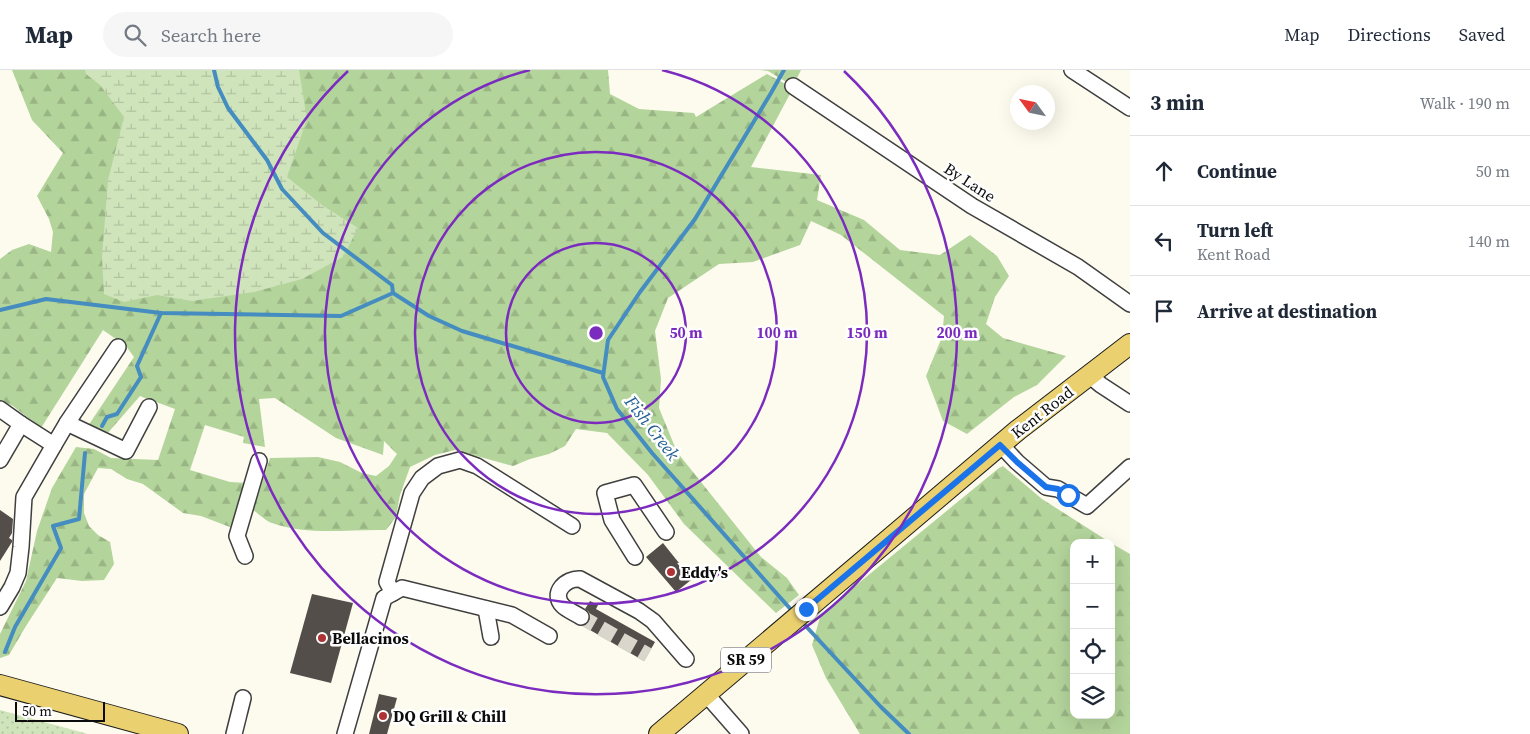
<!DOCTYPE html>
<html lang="en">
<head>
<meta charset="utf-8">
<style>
  :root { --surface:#fff; --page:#f6f6f7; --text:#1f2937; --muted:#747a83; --line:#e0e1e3 }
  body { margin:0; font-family:"Source Serif 4",serif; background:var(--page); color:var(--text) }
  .controls { position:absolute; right:15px; bottom:15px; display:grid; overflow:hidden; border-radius:10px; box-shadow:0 5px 20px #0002 }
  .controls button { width:45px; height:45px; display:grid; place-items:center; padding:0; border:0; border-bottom:1px solid var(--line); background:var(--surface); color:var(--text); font:25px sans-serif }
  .compass { position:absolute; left:1010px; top:15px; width:45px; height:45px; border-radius:50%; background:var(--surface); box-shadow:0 5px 20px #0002; rotate:303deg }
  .scale { position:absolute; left:15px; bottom:12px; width:90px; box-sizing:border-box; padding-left:5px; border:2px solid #0c0c0c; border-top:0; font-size:14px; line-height:18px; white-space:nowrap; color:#0c0c0c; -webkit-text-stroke:4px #fff; paint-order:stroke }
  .stop { position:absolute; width:15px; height:15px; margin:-11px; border:4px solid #1a73e8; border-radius:50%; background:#fff }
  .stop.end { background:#1a73e8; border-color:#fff; box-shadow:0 1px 5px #0008 }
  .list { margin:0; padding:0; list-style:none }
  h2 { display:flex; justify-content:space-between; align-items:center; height:65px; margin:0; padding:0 20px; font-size:21px }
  h2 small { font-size:16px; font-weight:400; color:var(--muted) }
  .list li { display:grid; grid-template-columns:32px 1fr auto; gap:15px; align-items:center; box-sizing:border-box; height:70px; padding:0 20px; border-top:1px solid var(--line) }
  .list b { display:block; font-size:19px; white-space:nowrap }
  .list p { margin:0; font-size:16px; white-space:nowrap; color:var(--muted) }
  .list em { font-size:16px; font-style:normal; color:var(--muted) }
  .icon { flex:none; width:28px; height:28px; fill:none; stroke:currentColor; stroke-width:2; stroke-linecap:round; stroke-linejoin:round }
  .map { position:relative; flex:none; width:1130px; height:664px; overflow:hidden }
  header { display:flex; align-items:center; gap:30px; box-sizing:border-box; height:70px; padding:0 25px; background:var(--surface); border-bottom:1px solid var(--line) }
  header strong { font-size:24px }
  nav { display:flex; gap:28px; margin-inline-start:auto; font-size:18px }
  .search { width:350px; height:45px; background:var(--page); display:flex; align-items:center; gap:12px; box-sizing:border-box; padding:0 18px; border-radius:28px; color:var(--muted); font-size:19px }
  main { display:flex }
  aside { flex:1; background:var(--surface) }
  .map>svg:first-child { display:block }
</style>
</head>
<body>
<header>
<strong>Map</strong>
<div class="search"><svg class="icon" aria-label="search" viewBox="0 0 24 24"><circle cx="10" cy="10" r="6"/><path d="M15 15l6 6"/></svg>Search here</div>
<nav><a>Map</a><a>Directions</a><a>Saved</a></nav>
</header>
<main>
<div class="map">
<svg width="1130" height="664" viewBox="0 0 1130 664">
  <defs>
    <pattern id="grass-dots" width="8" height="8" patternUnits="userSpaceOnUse" patternTransform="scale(1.25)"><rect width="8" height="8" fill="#cfe4bb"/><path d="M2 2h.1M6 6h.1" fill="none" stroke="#b1c2a0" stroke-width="1.8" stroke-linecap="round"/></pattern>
    <pattern id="forest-firs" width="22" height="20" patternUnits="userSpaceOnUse" patternTransform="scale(1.25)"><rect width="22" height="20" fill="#b3d49b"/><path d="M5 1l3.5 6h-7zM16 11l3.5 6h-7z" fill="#99b584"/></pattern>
    <pattern id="wetland-marsh" width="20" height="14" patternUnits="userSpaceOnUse" patternTransform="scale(1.25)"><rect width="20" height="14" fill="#cfe4bb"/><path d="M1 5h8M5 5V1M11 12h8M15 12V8" fill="none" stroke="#b1c2a0"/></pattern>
  </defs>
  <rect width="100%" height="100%" fill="#fdfbee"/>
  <path fill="url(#grass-dots)" d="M0,640L88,664H0Z"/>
  <g fill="url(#forest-firs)">
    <path d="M12,0H608L610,24L639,39L694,43L696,47L767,4L791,17V22L751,97L821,105L817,130L864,150L900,180L940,185L970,165L997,186L1009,206L995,227L986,254L1003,268L1066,286L1037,315L1014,327L967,364L943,351L926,306L942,267L944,246L841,165L811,151L800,175L753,192L719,194L668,228L655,261L661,309L659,338L677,382L761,487L787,508L799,525L776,543L684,454L648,405L607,363L576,359L565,376L549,384L530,389L513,396L455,380L435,385L410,397L400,425L396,447L386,460C348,459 309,466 272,453C266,451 259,444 253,440L270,388L318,387L340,392L362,403L376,406L389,396L397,384L384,371L383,385L336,368L275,328L259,329L265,377L243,373L244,367L205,355L190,400L230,412L248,413L235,459L201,446L183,443L143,414L127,409L111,399L98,398L84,424V443L89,456L98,465L110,472L114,494L104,510L82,511L57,508L26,556L9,585L0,588V564L26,511L37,461L52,418L76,377L94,379L111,388L158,390L175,339L140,326L106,365L88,356L134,287L126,276L103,260L41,358L13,336L0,330V189L12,180L29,174L51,182L53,162L49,149L37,126L63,83L32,50Z"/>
    <path d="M761,0H801L793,16L768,1Z"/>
    <path d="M1003,396L1042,429L1111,473H1074V645H1111V473L1130,484V664H860L826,608L812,575L821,544L999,398Z"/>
  </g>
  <path fill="url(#wetland-marsh)" d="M85,0H299L307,49L287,107L322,135L358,158L343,187L302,209L254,222L192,231L157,225L124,232L104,224L102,187L108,110L124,47L100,15L86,4Z"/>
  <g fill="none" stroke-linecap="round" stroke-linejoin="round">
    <g stroke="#458cc0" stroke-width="4">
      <path d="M214,0L218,17L228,38L267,90L282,119L323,163L392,215L393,223L429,246L462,261L603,303"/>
      <path d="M784,0L771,23L695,149L640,222L608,270L603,307L617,339L652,383L794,543"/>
      <path d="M0,240L46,229L161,243L341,246L393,223"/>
      <path d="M102,356L107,347L117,344L141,307L137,296L161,243"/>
      <path d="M802,552L881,637L909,664"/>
      <path d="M5,582L15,557L61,478L53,456L79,449L85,383"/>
    </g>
  </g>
  <g fill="#544e4a">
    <path d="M0,440L13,449L12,463L9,468L12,470V472L0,491Z"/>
    <path d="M663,473L679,493H677L691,510L676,522L646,487Z"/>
    <path d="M312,524L353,533L331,613L290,603Z"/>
    <path d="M590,531L598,535L596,539L655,572L644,591L583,556L589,552L590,548L589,542L585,539Z"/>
    <path d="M379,624L397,628L387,664H369Z"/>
  </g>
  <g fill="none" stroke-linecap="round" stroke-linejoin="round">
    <path stroke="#d9d7cc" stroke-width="15" stroke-dasharray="15 8" stroke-linecap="butt" d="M581,547L648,585"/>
    <g stroke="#3f3f3f" stroke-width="18">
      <g id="minor">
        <path d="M1072,0L1130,38"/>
        <path d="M793,16L972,136L1078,197L1130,234"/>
        <path d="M1089,305L1101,315L1130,334"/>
        <path d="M0,339L21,354L0,390"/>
        <path d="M67,353L118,277"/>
        <path d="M21,354L54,375L67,353L126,381L149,337"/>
        <path d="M1001,375L1017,392L1046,417L1058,419L1087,436L1130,397"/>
        <path d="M245,486L237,466L259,391"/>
        <path d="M635,487L612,450L605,423L634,415L666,462"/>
        <path d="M393,523L387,512L412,423L422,408L438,396L460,390L477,396L572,456"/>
        <path d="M0,537L12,517L18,503L21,477L24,427L54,375"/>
        <path d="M486,539L491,567"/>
        <path d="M581,547C575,543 567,540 563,536C550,523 566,508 580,509L639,541L653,551L686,589"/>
        <path d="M706,624L741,664"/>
        <path d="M234,664L243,628"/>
        <path d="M345,664L384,528L402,518L512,545L549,566"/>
      </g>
    </g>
    <g stroke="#1d1d1d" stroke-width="22">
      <g id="major">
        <path d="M0,615L178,664"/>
        <path d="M659,664L1018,360L1130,274"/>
      </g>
    </g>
    <use href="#minor" stroke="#fff" stroke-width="15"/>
    <use href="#major" stroke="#ebd070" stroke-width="20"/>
  </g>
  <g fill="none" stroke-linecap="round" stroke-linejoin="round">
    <path stroke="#1a73e8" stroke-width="6" d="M806,539L1000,375L1017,392L1046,417L1058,419L1068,425"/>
  </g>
  <g fill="none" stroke="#7b2cbf" stroke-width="2.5">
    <circle cx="596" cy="263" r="90"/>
    <circle cx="596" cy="263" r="181"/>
    <path d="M662 0A271 271 0 1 1 530 0"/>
    <path d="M844 1A361 361 0 1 1 348 1"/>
  </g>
  <g fill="#af3235" stroke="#fff" stroke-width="2">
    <circle cx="671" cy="502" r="5"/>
    <circle cx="322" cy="568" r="5"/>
    <circle cx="383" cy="646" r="5"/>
  </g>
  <g text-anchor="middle" stroke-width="5" stroke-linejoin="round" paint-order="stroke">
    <rect fill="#fff" stroke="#555" stroke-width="1" x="721" y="577.5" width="50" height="25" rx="4"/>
    <g font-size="15" font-weight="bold" fill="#0c0c0c">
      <text x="746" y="595">SR 59</text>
    </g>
    <g font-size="16" fill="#0c0c0c" stroke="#fff">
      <text transform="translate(970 112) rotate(33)" y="6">By Lane</text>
      <text transform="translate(1042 342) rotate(-38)" y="6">Kent Road</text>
    </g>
    <g font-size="16" font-weight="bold" fill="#0c0c0c" stroke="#fff" text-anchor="start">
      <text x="681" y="508">Eddy's</text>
      <text x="332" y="574">Bellacinos</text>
      <text x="393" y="652">DQ Grill &amp; Chill</text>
    </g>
    <g font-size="18" font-style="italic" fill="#225f92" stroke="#fff">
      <text transform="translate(652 358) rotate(52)" y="6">Fish Creek</text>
    </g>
  </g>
  <circle cx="596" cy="263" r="8" fill="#7b2cbf" stroke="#fff" stroke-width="2.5"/>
  <g font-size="15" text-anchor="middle" font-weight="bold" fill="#7b2cbf" stroke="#fff" stroke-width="5" stroke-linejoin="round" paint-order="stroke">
    <text x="686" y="268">50 m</text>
    <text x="777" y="268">100 m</text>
    <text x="867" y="268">150 m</text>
    <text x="957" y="268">200 m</text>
  </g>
</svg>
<div class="controls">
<button>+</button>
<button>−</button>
<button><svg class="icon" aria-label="locate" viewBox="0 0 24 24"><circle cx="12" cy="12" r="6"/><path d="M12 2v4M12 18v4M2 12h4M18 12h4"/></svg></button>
<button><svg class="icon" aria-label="layers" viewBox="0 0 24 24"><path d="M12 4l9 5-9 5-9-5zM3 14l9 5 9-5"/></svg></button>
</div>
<svg class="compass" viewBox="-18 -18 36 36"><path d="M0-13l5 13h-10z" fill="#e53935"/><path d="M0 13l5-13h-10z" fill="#747a83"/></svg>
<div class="scale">50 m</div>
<div class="stop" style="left:1068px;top:425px"></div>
<div class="stop end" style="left:806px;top:539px"></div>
</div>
<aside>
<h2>3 min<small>Walk · 190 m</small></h2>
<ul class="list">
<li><svg class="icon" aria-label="ahead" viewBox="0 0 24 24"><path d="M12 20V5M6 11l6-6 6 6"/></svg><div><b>Continue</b></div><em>50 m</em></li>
<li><svg class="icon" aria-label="left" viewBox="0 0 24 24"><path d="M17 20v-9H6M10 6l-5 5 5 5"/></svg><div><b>Turn left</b><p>Kent Road</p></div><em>140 m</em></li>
<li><svg class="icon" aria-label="arrive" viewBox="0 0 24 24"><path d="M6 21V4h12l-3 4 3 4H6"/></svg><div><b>Arrive at destination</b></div></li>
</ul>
</aside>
</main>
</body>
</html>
